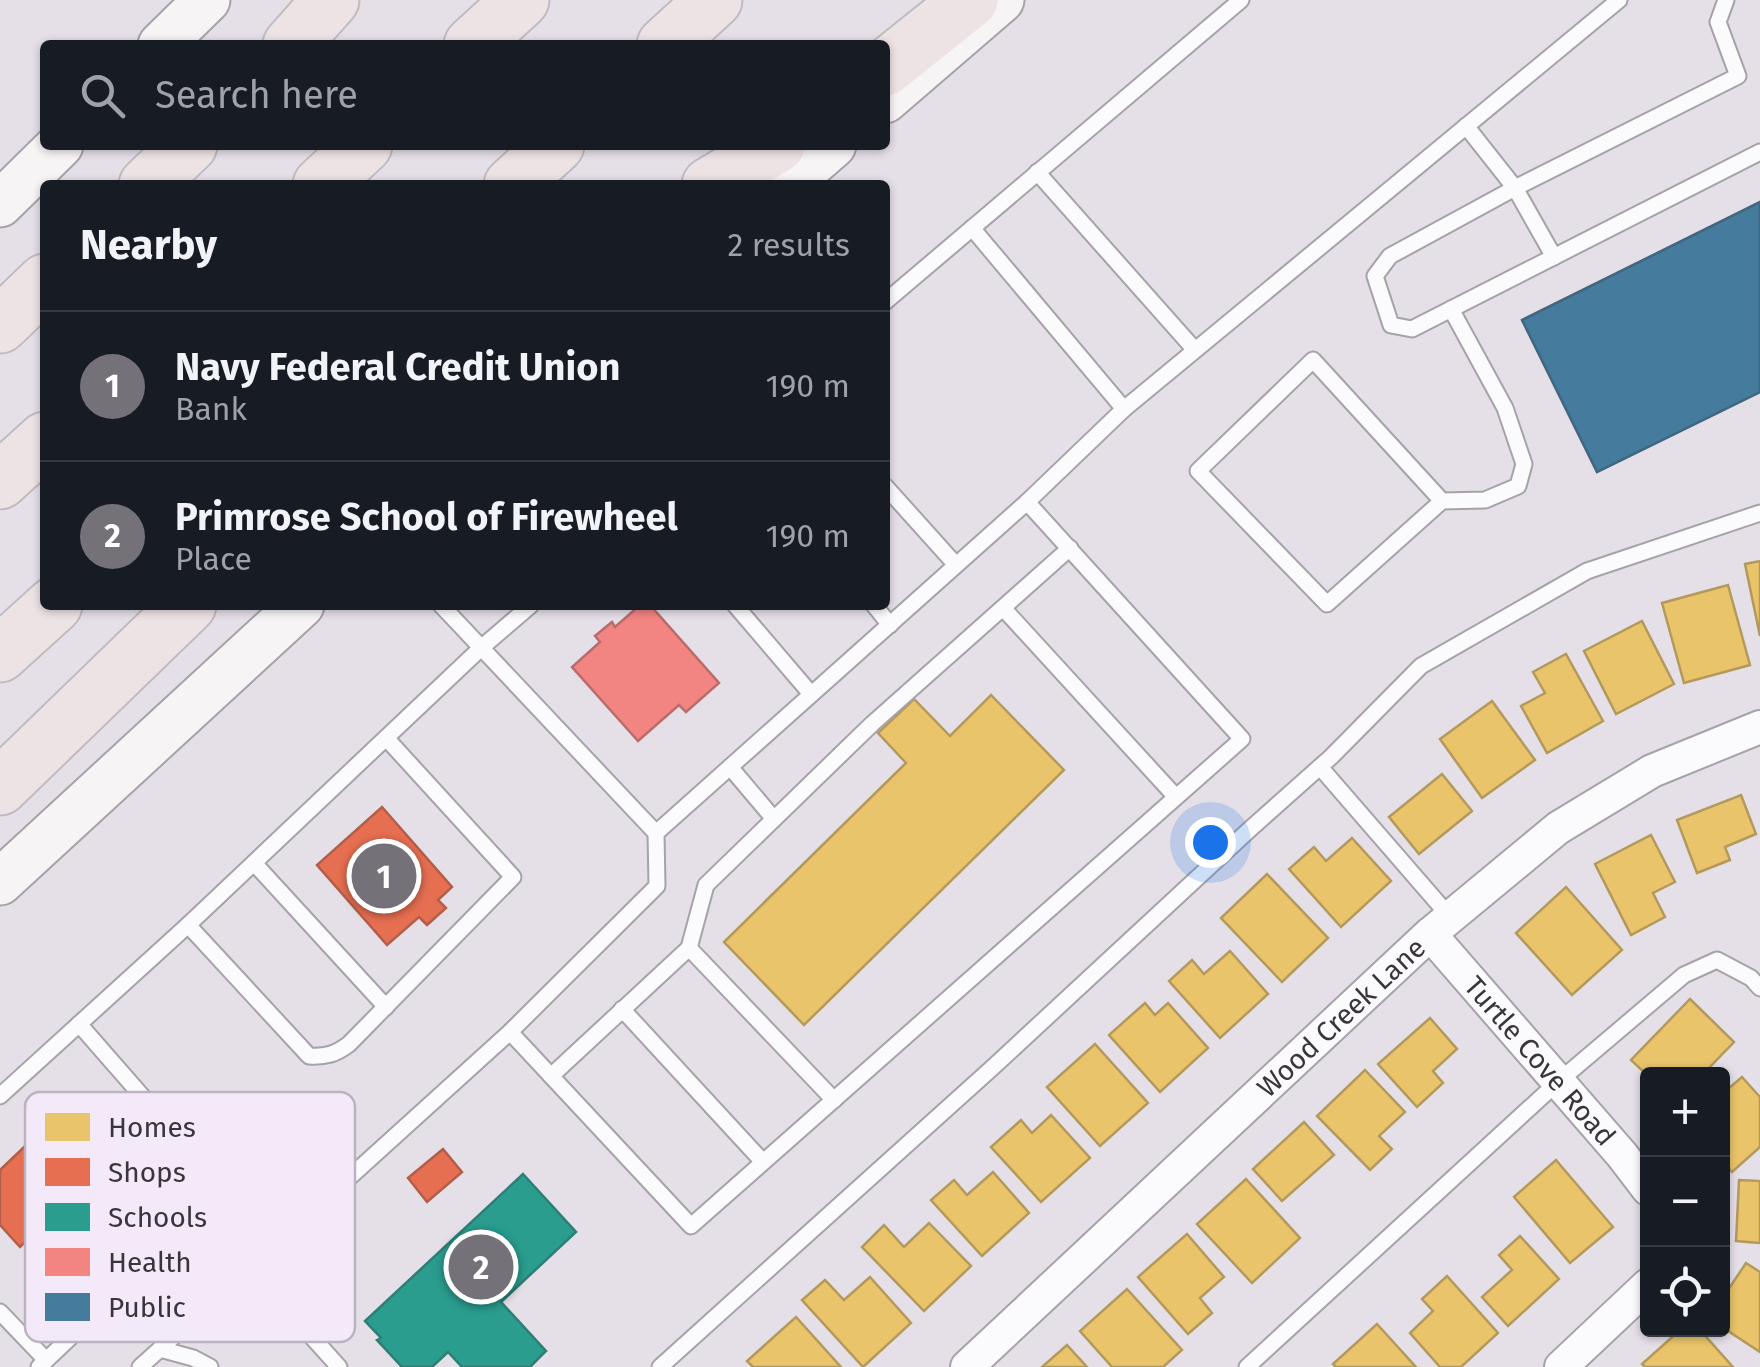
<!DOCTYPE html>
<html lang="en">
<head>
<meta charset="utf-8">
<style>
  :root { --surface:#171b24; --page:#20242c; --text:#f1f3f6; --muted:#9ea1a6; --line:#363941; --accent:#757178 }
  body { margin:0; font-family:"Fira Sans",sans-serif; background:var(--page); color:var(--text) }
  .controls { position:absolute; right:30px; bottom:30px; display:grid; overflow:hidden; border-radius:10px; box-shadow:0 2px 8px #0004 }
  .controls button { width:90px; height:90px; display:grid; place-items:center; padding:0; border:0; border-bottom:2px solid var(--line); background:var(--surface); color:var(--text); font:50px sans-serif }
  .you { position:absolute; left:1210px; top:842px; width:35px; height:35px; margin:-25px; border:8px solid #fff; border-radius:50%; background:#1a73e8; box-shadow:0 0 0 15px #1a73e833 }
  .badge { display:grid; place-items:center; width:65px; height:65px; border-radius:50%; background:var(--accent); color:#fff; font-size:32px; font-weight:700 }
  .pin { position:absolute; translate:-50% -50%; border:5px solid #fff; box-shadow:0 2px 10px #0006 }
  .list { margin:0; padding:0; list-style:none }
  h2 { display:flex; justify-content:space-between; align-items:center; height:130px; margin:0; padding:0 40px; font-size:42px }
  h2 small { font-size:32px; font-weight:400; color:var(--muted) }
  .list li { display:grid; grid-template-columns:65px 1fr auto; gap:30px; align-items:center; box-sizing:border-box; height:150px; padding:0 40px; border-top:2px solid var(--line) }
  .list b { display:block; font-size:38px; white-space:nowrap }
  .list p { margin:0; font-size:32px; white-space:nowrap; color:var(--muted) }
  .list em { font-size:32px; font-style:normal; color:var(--muted) }
  .icon { flex:none; width:55px; height:55px; fill:none; stroke:currentColor; stroke-width:2; stroke-linecap:round; stroke-linejoin:round }
  .map { position:relative; flex:none; width:1760px; height:1367px; overflow:hidden }
  .search { position:absolute; background:var(--surface); box-shadow:0 2px 8px #0004; left:40px; top:40px; width:850px; height:110px; display:flex; align-items:center; gap:25px; box-sizing:border-box; padding:0 35px; border-radius:10px; color:var(--muted); font-size:38px }
  .panel { position:absolute; background:var(--surface); box-shadow:0 2px 8px #0004; left:40px; top:180px; width:850px; height:430px; border-radius:10px }
  .map>svg:first-child { display:block }
</style>
</head>
<body>
<div class="map">
<svg width="1760" height="1367" viewBox="0 0 1760 1367">
  <rect width="100%" height="100%" fill="#e5e0e8"/>
  <g fill="#e9c46a" stroke="#b4995c" stroke-width="2.5">
    <path d="M1760,561V636L1745,564Z"/>
    <path d="M1728,585L1750,665L1684,683L1662,603Z"/>
    <path d="M1642,621L1674,684L1616,714L1584,651Z"/>
    <path d="M1566,654L1603,721L1547,753L1521,706L1545,693L1533,672Z"/>
    <path d="M991,695L1064,770L804,1025L724,942L906,763L878,733L914,699L950,736Z"/>
    <path d="M1492,701L1535,760L1482,798L1440,739Z"/>
    <path d="M1442,774L1472,811L1419,854L1389,817Z"/>
    <path d="M1741,795L1756,834L1725,847L1730,860L1697,873L1677,820Z"/>
    <path d="M1651,835L1675,882L1653,893L1665,917L1631,935L1595,864Z"/>
    <path d="M1352,838L1391,881L1341,927L1289,869L1314,847L1326,861Z"/>
    <path d="M1267,874L1328,938L1282,982L1221,918Z"/>
    <path d="M1566,887L1622,950L1572,995L1516,933Z"/>
    <path d="M1230,951L1268,994L1220,1038L1169,981L1192,960L1204,974Z"/>
    <path d="M1690,999L1734,1042L1703,1074L1648,1076L1631,1060Z"/>
    <path d="M1145,1003L1155,1015L1168,1003L1208,1048L1160,1092L1109,1035Z"/>
    <path d="M1430,1018L1457,1049L1433,1071L1443,1083L1417,1107L1378,1064Z"/>
    <path d="M1095,1044L1148,1103L1100,1146L1047,1087Z"/>
    <path d="M1365,1070L1405,1112L1379,1136L1392,1149L1370,1170L1317,1116Z"/>
    <path d="M1742,1077L1760,1097V1147L1732,1172L1722,1161V1094Z"/>
    <path d="M1051,1115L1090,1158L1041,1202L991,1147L1021,1120L1032,1133Z"/>
    <path d="M1304,1122L1334,1155L1282,1201L1253,1169Z"/>
    <path d="M1556,1160L1613,1227L1570,1263L1514,1197Z"/>
    <path d="M993,1172L1029,1213L982,1256L931,1200L954,1180L967,1195Z"/>
    <path d="M1246,1179L1300,1238L1252,1283L1197,1224Z"/>
    <path d="M1739,1180L1760,1181V1243L1736,1241Z"/>
    <path d="M929,1223L971,1266L924,1311L862,1247L884,1225L904,1247Z"/>
    <path d="M1187,1234L1224,1277L1200,1298L1212,1313L1188,1334L1138,1277Z"/>
    <path d="M1520,1236L1559,1279L1508,1326L1482,1297L1512,1270L1499,1255Z"/>
    <path d="M1746,1263L1760,1272V1352L1722,1327V1299Z"/>
    <path d="M1447,1276L1498,1333L1461,1367H1440L1410,1333L1433,1311L1422,1299Z"/>
    <path d="M870,1277L911,1323L863,1367L802,1300L825,1280L844,1300Z"/>
    <path d="M1127,1289L1182,1350L1163,1367H1112L1080,1331Z"/>
    <path d="M796,1317L841,1367H753L747,1361Z"/>
    <path d="M1377,1324L1416,1367H1336L1333,1364Z"/>
    <path d="M1680,1330H1700L1733,1367H1645L1642,1364Z"/>
    <path d="M1067,1345L1087,1367H1042Z"/>
  </g>
  <g fill="#e76f51" stroke="#b35e4a" stroke-width="2.5">
    <path d="M382,807L452,887L438,900L446,908L427,925L419,917L387,945L317,865Z"/>
    <path d="M66,1107L149,1196L59,1280L24,1243L20,1247L0,1225V1170Z"/>
    <path d="M443,1149L462,1172L427,1202L408,1178Z"/>
  </g>
  <path fill="#2a9d8f" stroke="#2e7e76" stroke-width="2.5" d="M523,1174L576,1232L501,1302L546,1351L530,1367H462L448,1352L432,1367H402L377,1340L381,1338L365,1321Z"/>
  <path fill="#f28482" stroke="#ba6c6d" stroke-width="2.5" d="M640,605H650L719,683L686,712L679,705L638,741L572,667L600,642L595,636L612,622L615,627Z"/>
  <path fill="#457b9d" stroke="#416680" stroke-width="2.5" d="M1760,202V392L1597,472L1522,320Z"/>
  <g fill="none" stroke-linecap="round" stroke-linejoin="round">
    <g stroke="#a6a2a8" stroke-width="19">
      <g id="service">
        <path d="M1726,0L1718,22L1738,76L1515,188L1390,256L1375,276L1391,325L1412,329L1760,152"/>
        <path d="M1466,126L1515,188L1554,257"/>
        <path d="M1037,172L1195,350"/>
        <path d="M972,228L1124,409"/>
        <path d="M885,302L1241,0"/>
        <path d="M885,486L956,565"/>
        <path d="M1442,501L1327,604L1198,471L1313,360L1442,501L1485,500L1518,486L1524,464L1505,408L1451,309"/>
        <path d="M1027,502L1124,409L1619,0"/>
        <path d="M441,605L656,833L657,886L510,1032L691,1226L1242,739L1027,502L656,833"/>
        <path d="M735,605L811,694"/>
        <path d="M874,605L890,625"/>
        <path d="M1003,608L1176,797"/>
        <path d="M730,767L774,819"/>
        <path d="M1320,767L1450,917"/>
        <path d="M254,863L386,1007"/>
        <path d="M188,925L309,1056C326,1057 336,1054 349,1044L513,877L387,739"/>
        <path d="M689,948L834,1100"/>
        <path d="M622,1009L763,1162"/>
        <path d="M551,1076L689,948L706,885L872,724L1070,548"/>
        <path d="M0,1096L188,925L481,648L531,605"/>
        <path d="M250,1268L339,1367"/>
        <path d="M0,1312L46,1360"/>
        <path d="M160,1349L193,1358L210,1367"/>
        <path d="M39,1367L225,1191L79,1024"/>
        <path d="M140,1367L510,1032"/>
        <path d="M660,1367L992,1068L1249,830L1331,757L1421,666L1587,571L1760,513"/>
        <path d="M1247,1367L1559,1081L1684,975L1717,960L1751,978L1760,988"/>
      </g>
    </g>
    <g stroke="#a6a2a8" stroke-width="36">
      <g id="minor">
        <path id="s1" d="M1430,934L1622,1155L1648,1189"/>
        <path id="s2" d="M967,1367L1430,934L1558,828L1652,771L1760,727"/>
        <path d="M1561,1367L1648,1285"/>
      </g>
    </g>
    <g stroke="#a6a2a8" stroke-width="49">
      <g id="secondary">
        <path d="M161,45L207,0"/>
        <path d="M885,100L1001,0"/>
        <path d="M787,185L833,145"/>
        <path d="M0,204L60,145"/>
        <path d="M0,882L301,605"/>
      </g>
    </g>
    <g stroke="#bfbcc1" stroke-width="59">
      <g id="motorway">
        <path d="M291,45L331,0"/>
        <path d="M472,45L521,0"/>
        <path d="M665,45L714,0"/>
        <path d="M885,68L970,0"/>
        <path d="M147,185L189,145"/>
        <path d="M321,185L364,145"/>
        <path d="M512,185L556,145"/>
        <path d="M710,185L777,145"/>
        <path d="M0,325L45,282"/>
        <path d="M0,481L45,440"/>
        <path d="M0,654L54,605"/>
        <path d="M0,787L188,605"/>
      </g>
    </g>
    <use href="#service" stroke="#fbfafc" stroke-width="15"/>
    <use href="#minor" stroke="#fbfafc" stroke-width="32"/>
    <use href="#secondary" stroke="#f7f4f5" stroke-width="45"/>
    <use href="#motorway" stroke="#eee3e4" stroke-width="55"/>
  </g>
  <g text-anchor="middle" stroke-width="10" stroke-linejoin="round" paint-order="stroke">
    <g font-size="28" fill="#39353b" stroke="#f3e9f9">
      <text dy="10" stroke="none"><textPath href="#s2" startOffset="512">Wood Creek Lane</textPath></text>
      <text dy="10" stroke="none"><textPath href="#s1" startOffset="168">Turtle Cove Road</textPath></text>
    </g>
  </g>
  <rect x="25" y="1092" width="330" height="250" rx="15" fill="#f3e9f9" stroke="#bbb3c0" stroke-width="2.5"/>
  <rect x="45" y="1113" width="45" height="28" fill="#e9c46a"/>
  <rect x="45" y="1158" width="45" height="28" fill="#e76f51"/>
  <rect x="45" y="1203" width="45" height="28" fill="#2a9d8f"/>
  <rect x="45" y="1248" width="45" height="28" fill="#f28482"/>
  <rect x="45" y="1293" width="45" height="28" fill="#457b9d"/>
  <g font-size="28" fill="#39353b">
    <text x="108" y="1137">Homes</text>
    <text x="108" y="1182">Shops</text>
    <text x="108" y="1227">Schools</text>
    <text x="108" y="1272">Health</text>
    <text x="108" y="1317">Public</text>
  </g>
</svg>
<div class="controls">
<button>+</button>
<button>−</button>
<button><svg class="icon" aria-label="locate" viewBox="0 0 24 24"><circle cx="12" cy="12" r="6"/><path d="M12 2v4M12 18v4M2 12h4M18 12h4"/></svg></button>
</div>
<div class="you"></div>
<div class="pin badge" style="left:384px;top:876px">1</div>
<div class="pin badge" style="left:481px;top:1267px">2</div>
<div class="search"><svg class="icon" aria-label="search" viewBox="0 0 24 24"><circle cx="10" cy="10" r="6"/><path d="M15 15l6 6"/></svg>Search here</div>
<section class="panel">
<h2>Nearby<small>2 results</small></h2>
<ul class="list">
<li><span class="badge">1</span><div><b>Navy Federal Credit Union</b><p>Bank</p></div><em>190 m</em></li>
<li><span class="badge">2</span><div><b>Primrose School of Firewheel</b><p>Place</p></div><em>190 m</em></li>
</ul>
</section>
</div>
</body>
</html>
